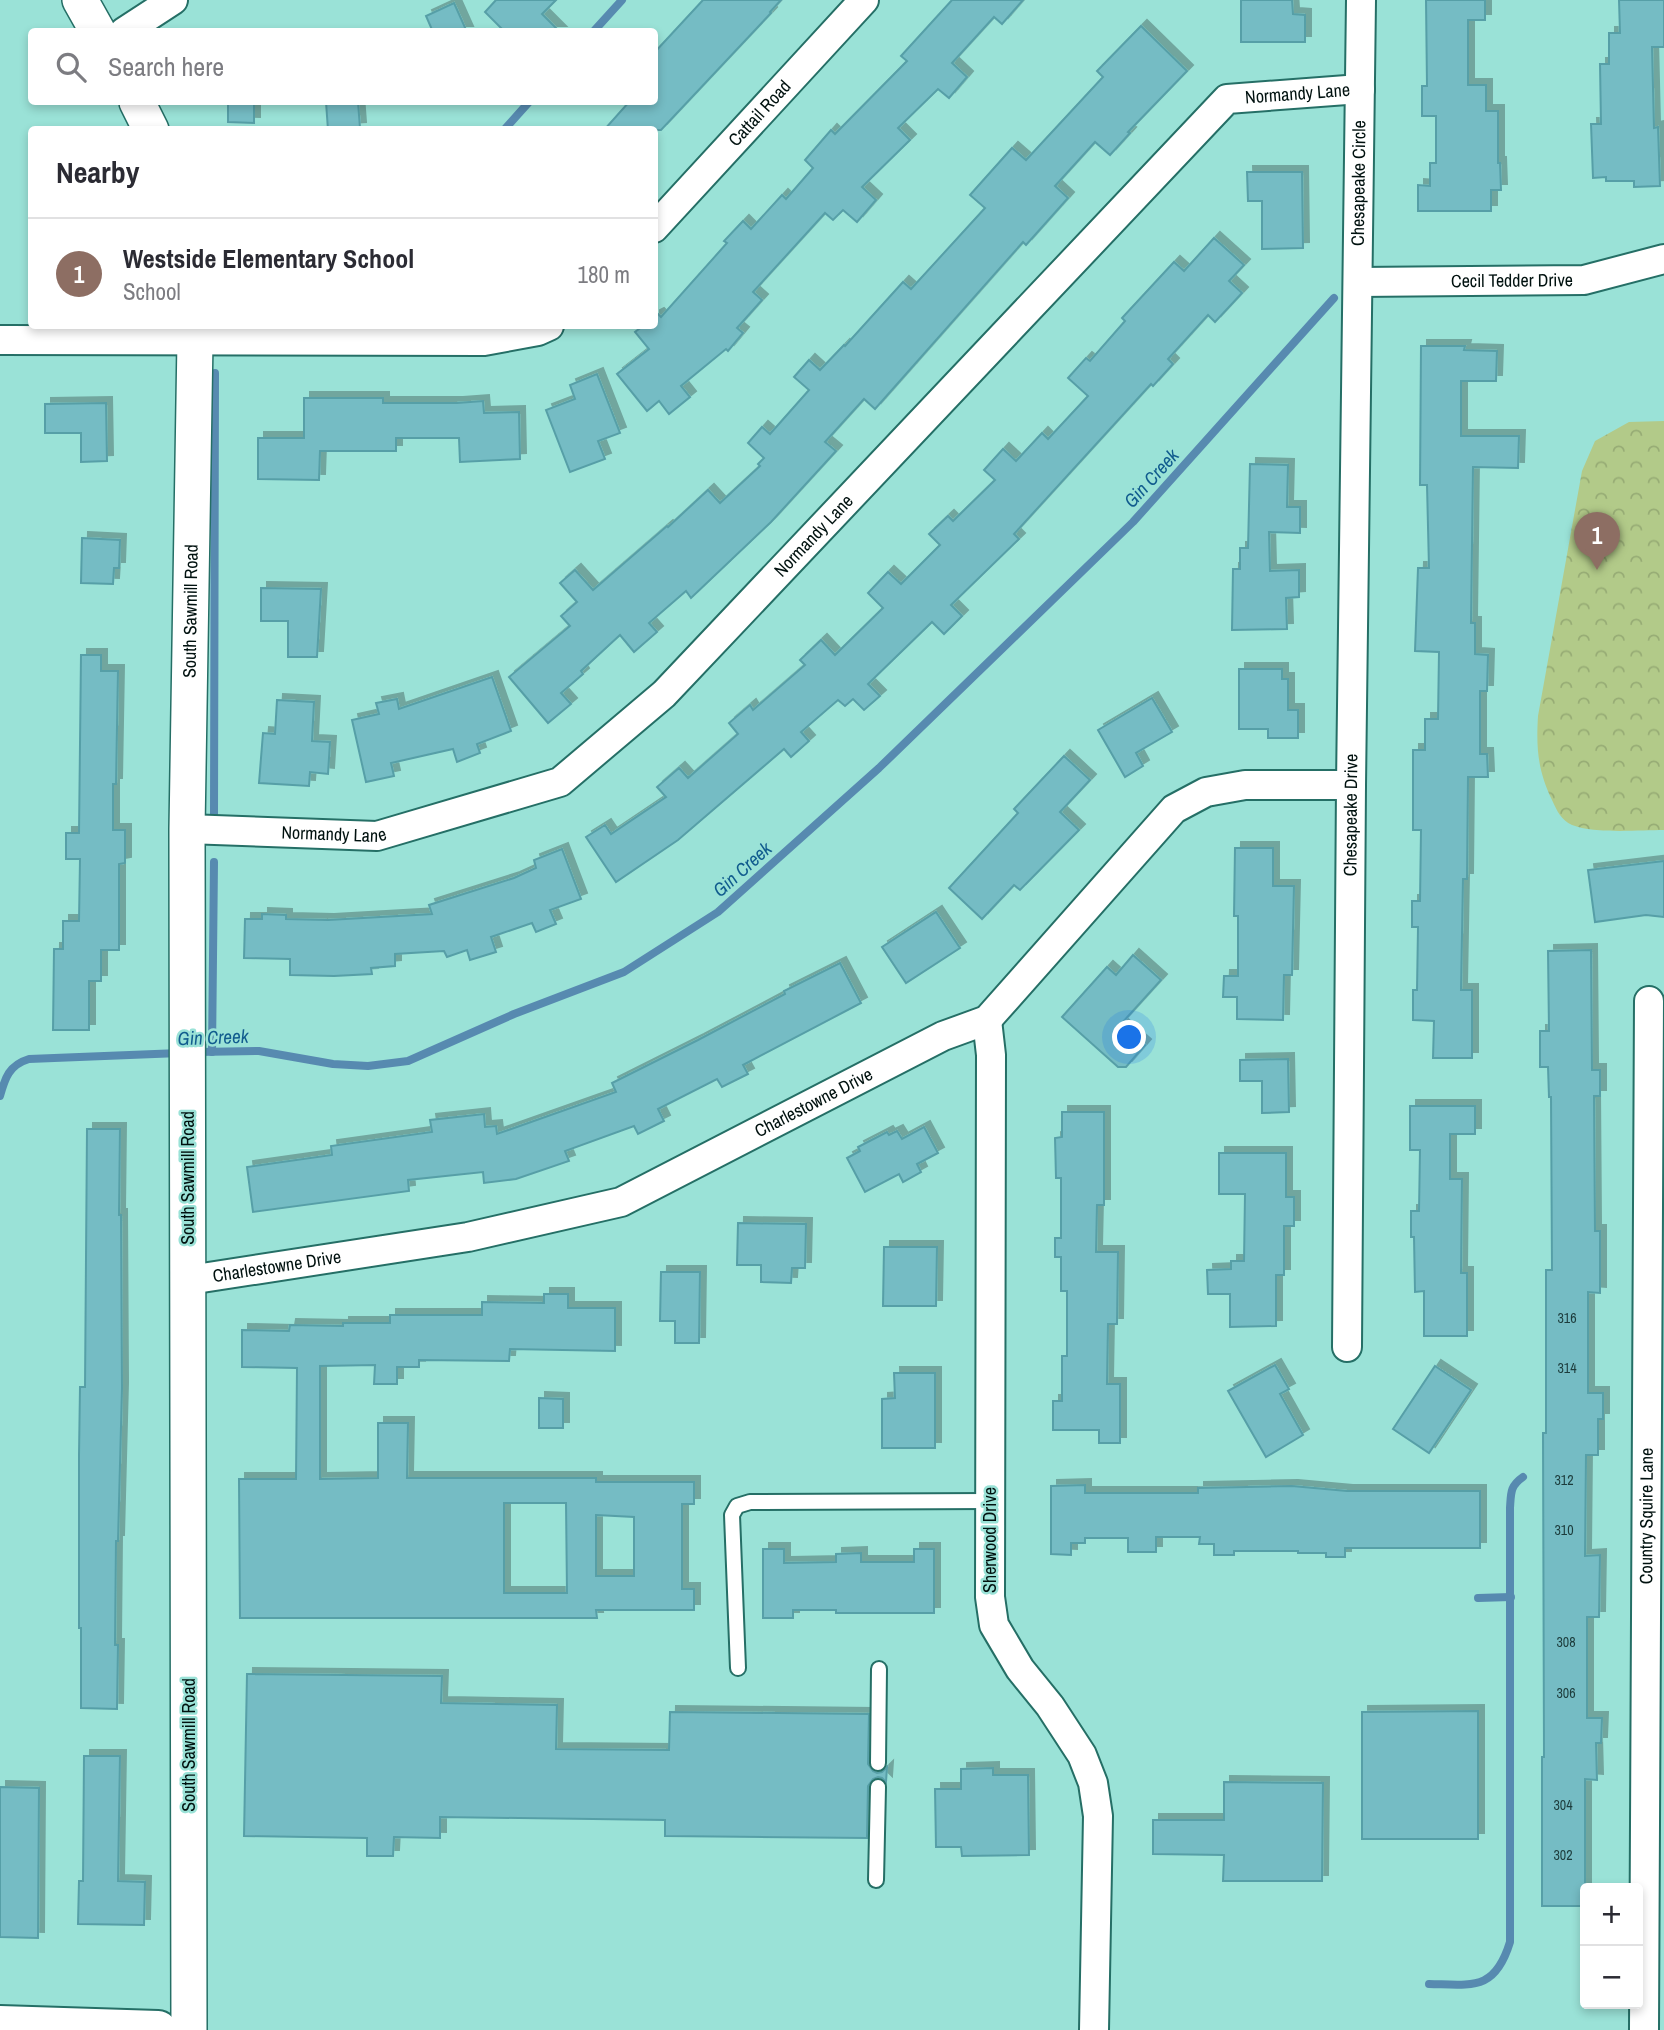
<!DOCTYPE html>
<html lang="en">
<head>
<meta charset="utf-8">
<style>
  :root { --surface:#fff; --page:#f2f2f3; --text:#2b2b33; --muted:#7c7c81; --line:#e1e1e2; --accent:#ea580c }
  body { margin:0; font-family:"Archivo Narrow",sans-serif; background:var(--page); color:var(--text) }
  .controls { position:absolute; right:21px; bottom:21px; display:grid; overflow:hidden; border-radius:7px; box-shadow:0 4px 10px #0003 }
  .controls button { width:63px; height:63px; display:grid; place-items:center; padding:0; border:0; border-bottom:2px solid var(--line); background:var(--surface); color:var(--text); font:35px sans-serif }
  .you { position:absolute; left:1130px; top:1038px; width:24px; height:24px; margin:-18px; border:5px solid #fff; border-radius:50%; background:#1a73e8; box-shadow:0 0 0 10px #1a73e833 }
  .badge { display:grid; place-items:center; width:46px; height:46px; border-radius:50%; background:var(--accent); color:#fff; font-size:23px; font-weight:700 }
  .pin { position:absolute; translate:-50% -58px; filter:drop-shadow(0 2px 4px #0008) }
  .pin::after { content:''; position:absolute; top:37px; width:24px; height:21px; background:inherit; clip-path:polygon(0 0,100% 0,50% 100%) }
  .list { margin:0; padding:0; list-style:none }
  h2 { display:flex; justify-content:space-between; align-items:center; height:91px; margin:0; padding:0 28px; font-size:30px }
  h2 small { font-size:23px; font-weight:400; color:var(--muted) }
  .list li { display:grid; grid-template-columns:46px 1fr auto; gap:21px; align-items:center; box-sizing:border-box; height:112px; padding:0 28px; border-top:2px solid var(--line) }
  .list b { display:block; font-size:26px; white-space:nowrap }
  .list p { margin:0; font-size:23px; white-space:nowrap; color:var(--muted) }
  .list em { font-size:23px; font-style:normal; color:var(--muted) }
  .icon { flex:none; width:38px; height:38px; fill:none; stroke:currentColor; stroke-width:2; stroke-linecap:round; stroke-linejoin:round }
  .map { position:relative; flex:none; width:1664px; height:2030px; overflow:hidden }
  .search { position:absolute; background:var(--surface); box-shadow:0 4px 10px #0003; left:28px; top:28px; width:630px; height:77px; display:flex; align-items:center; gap:18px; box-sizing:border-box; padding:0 24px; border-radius:7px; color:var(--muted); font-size:26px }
  .panel { position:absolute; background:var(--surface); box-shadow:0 4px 10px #0003; left:28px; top:126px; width:630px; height:203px; border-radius:7px }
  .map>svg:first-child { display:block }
</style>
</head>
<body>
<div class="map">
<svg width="1664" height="2030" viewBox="0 0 1664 2030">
  <defs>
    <pattern id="forest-crowns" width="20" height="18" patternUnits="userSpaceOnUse" patternTransform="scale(1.75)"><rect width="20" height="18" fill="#b2ca89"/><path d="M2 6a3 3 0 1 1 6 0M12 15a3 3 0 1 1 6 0" fill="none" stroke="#97ac75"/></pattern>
    <filter id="shadow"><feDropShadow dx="6" dy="-6" stdDeviation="0" flood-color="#0004"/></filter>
  </defs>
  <rect width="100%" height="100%" fill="#9ae2d7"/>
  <path fill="url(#forest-crowns)" d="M1664,421V830C1639,830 1594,834 1572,825C1561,820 1557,811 1552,800C1538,771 1536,749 1538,716L1582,471L1595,441L1629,422Z"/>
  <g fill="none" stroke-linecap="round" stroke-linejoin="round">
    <g stroke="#578ab0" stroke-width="8">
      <path d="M593,32L622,0"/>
      <path d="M504,130L529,102"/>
      <path d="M214,815L215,373"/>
      <path d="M197,1052L259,1051L333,1064L368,1066L408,1061L514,1014L624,972L718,912L879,768L1133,522L1334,298"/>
      <path d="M212,1052L214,862"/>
      <path d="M0,1096C5,1078 9,1065 29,1059L180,1053"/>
      <path d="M1478,1598L1511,1597"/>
      <path d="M1429,1984C1473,1985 1495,1991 1510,1942V1508C1511,1493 1510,1486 1523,1477"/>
    </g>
  </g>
  <g fill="#74bcc4" stroke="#579fa7" stroke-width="2" fill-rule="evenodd" filter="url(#shadow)">
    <path d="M496,0H556L542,14L560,32H505L485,12Z"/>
    <path d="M703,0H781L770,12L771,13L661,130H604L629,102H654V53Z"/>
    <path d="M952,0H1023L1002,24L994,17L952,63L967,77L949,98L938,89L898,128L910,140L862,187L876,200L857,222L843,210L833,220L825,213L753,292L762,300L737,328L743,333L728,351L726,349L681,386L690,397L669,414L659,401L647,411L617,374L649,349L635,332L643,326H654V316L658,314L661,317L727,243L724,241L743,221L751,229L782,195L786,199L813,168L805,160L831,130L835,134L907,61L901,56Z"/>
    <path d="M1241,0H1292L1293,14L1305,15V42H1241Z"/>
    <path d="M1426,0H1485V20H1468V85H1486V111H1498V163H1500L1501,190H1491V211H1418V185L1430,186V163H1436V116H1422V86H1427Z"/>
    <path d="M1619,0H1664V47H1652L1654,128L1658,127L1660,186L1634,187V181H1606V177L1593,178L1591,124H1601L1600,64H1609V33H1620Z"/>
    <path d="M454,3L467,32H433L426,16Z"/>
    <path d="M1141,26L1187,71L1128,132L1130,133L1110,155L1095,142L1055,186L1068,198L1026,245L1023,242L875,409L864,399L825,442L836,451L771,522L691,598L686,591L649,623L657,632L634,652L620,635L581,671L583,674L561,693L571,704L548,723L509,677L570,626L561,616L577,602L560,583L575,570L593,590L667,526L668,527L708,490L720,503L760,466L758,464L764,458L748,443L762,427L770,434L809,390L794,377L809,360L820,370L844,345L845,346L903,282L911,289L985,208L970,195L1012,148L1026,160L1103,77L1097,71Z"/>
    <path d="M228,102H254V123L228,122Z"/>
    <path d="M326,102H358L360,128L328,130Z"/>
    <path d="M1247,172H1302L1303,248L1262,249V201H1248Z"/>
    <path d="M1214,238L1244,265L1229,281L1242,293L1215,322L1208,315L1168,359L1173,364L1153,386L1151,384L1014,534L1019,539L951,605L962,616L944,634L932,622L868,684L880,696L864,710L853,699L845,706L838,700L801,732L809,741L791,757L784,749L678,840L616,882L586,837L605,825L611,834L666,797L657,787L679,768L688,778L738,734L729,723L750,705L753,710L805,665L800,660L821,640L835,655L883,608L868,593L888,572L901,584L940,545L929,534L948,516L953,521L995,480L984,470L1003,449L1016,461L1042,433L1048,439L1088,396L1068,378L1086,358L1090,361L1125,321L1122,318L1174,262L1184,271Z"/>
    <path d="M1421,346H1465L1464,350L1497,351L1496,381H1461V436H1519L1518,468L1473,467L1471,623H1475V654L1488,655L1487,691H1480V754H1487L1488,777H1468L1467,879H1463L1461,990H1472V1058H1433L1434,1021L1413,1020V990H1417L1418,927H1412V901H1420L1421,830H1413V750H1425V719H1438L1439,652L1415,651L1418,568H1429L1427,485H1420Z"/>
    <path d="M597,374L620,433L598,441L605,459L570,472L546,410L575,399L570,385Z"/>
    <path d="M304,398H383V403H457L483,401L484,413L519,412L520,459L460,462L459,438H396V451H320L319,480L258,479V438H304Z"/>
    <path d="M106,403L107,461L81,462V433H45V404Z"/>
    <path d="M1250,464L1288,465L1287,507H1300V533L1269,532L1270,571L1299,570V597L1286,598L1287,629L1232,630L1233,569H1240V548H1248Z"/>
    <path d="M82,538L120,540L119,568H114L113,584L81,583Z"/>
    <path d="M261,588L321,589L317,657H288V621H261Z"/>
    <path d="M81,655H101V671H118L116,784H113V830H125V863L119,864V950H101V981H89V1030H53L54,949H63V921H79L80,859H66V833H79Z"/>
    <path d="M1239,669H1282V679H1288V710H1298V738H1268V729H1239Z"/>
    <path d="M492,677L511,731L477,744L480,753L457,762L453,749L391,763L394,776L366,782L352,720L379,714L376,703L397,699L399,709Z"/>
    <path d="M1152,698L1172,732L1136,753L1143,766L1125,777L1098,730Z"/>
    <path d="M277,700L314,702L312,741L330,742L328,774L310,772L309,786L259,783L263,733L275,734Z"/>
    <path d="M1064,756L1090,780L1060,812L1079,830L1020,890L1014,885L982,919L949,888L1018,813L1014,809Z"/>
    <path d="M1235,848H1273V886H1294L1292,975H1284L1283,1020L1237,1019V997H1223L1224,976H1238V916H1234Z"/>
    <path d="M562,849L581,899L550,910L556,924L536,932L532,923L491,937L496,952L470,960L467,950L447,957L444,951L395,954V966L371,968L372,974L334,976L290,975V959L244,958L245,919H262V914L286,915V919L328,920L432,914L429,905L514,878L536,868L534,860Z"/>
    <path d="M1664,861V917L1646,915L1595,922L1588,870Z"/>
    <path d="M936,912L960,948L906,983L882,947Z"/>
    <path d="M1591,950L1592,1070H1600V1096H1594L1595,1231H1600V1293L1588,1292V1393H1603V1419H1598V1455H1586L1585,1556L1600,1555L1599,1617H1587V1718H1602L1601,1743H1596L1597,1780L1585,1779V1906H1542V1757H1544L1543,1433H1546V1270H1552L1551,1097H1549L1548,1067H1540V1031H1549L1548,951Z"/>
    <path d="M1133,955L1161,980L1121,1024L1145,1045L1126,1067H1118L1062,1017L1107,967L1116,975Z"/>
    <path d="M840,963L861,1003L743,1065L748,1074L722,1087L717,1079L658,1109L664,1121L638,1134L634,1126L565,1151L569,1161L516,1179L484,1183L483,1172L408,1180L409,1191L253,1212L247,1167L332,1155L331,1146L432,1132L430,1120L484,1114L485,1127L496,1126L497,1134L616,1092L612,1083L698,1040L785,994L784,991Z"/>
    <path d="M1288,1059L1289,1112L1262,1113V1081H1240V1060Z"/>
    <path d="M1410,1106H1475V1134H1450V1179H1462L1461,1273H1467V1336H1424V1291L1415,1292L1414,1237H1411V1211H1419L1420,1150H1410Z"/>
    <path d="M1062,1112H1104V1205H1097L1096,1252H1118L1117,1324H1108L1107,1384H1120V1443H1099V1430H1053V1401H1062V1356H1067V1291H1061V1257H1055V1238H1061V1178H1056L1055,1138L1062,1137Z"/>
    <path d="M924,1127L938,1153L917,1164L921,1172L903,1182L899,1174L865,1192L847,1158L860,1151L858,1147L887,1132L889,1135L897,1131L902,1139Z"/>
    <path d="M87,1129H120L119,1215H121L122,1388L118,1541H116L115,1645H118L117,1709L81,1708V1628H79V1455L80,1387H85Z"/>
    <path d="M1219,1153H1286V1197H1294V1226H1284V1275H1276V1326L1230,1327V1294H1208L1207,1270L1231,1269V1261H1244L1245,1194H1219Z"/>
    <path d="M738,1223L806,1224L805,1268H792L791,1283L761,1282V1265H737Z"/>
    <path d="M884,1247H937L936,1306H883Z"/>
    <path d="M661,1272H700L699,1343H675V1321H660Z"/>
    <path d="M544,1294H568V1308H615V1351L510,1349L509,1361L419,1360V1367H397V1384H374L375,1365L320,1366V1479L378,1478V1423H408L407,1478H596V1482H694V1504H682V1589H694V1610H596L597,1618H240L239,1479H296L297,1368L242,1367V1330L289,1331L290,1325L343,1326V1323H390V1315H482V1302L544,1303ZM504,1503H566L567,1593H504ZM596,1515L634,1517V1576H596Z"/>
    <path d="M1275,1365L1289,1389L1280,1394L1303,1435L1266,1457L1228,1391Z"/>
    <path d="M1435,1366L1471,1390L1429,1453L1393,1429Z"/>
    <path d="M894,1373H935V1448H882V1399L895,1398Z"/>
    <path d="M539,1398L563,1399V1428H539Z"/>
    <path d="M1085,1485V1493H1198V1488L1292,1486L1347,1491H1480V1548H1345V1557H1326V1553H1298V1551H1234V1555H1214V1544H1199L1200,1537H1156V1552H1128V1538H1085V1543H1071V1555L1051,1554V1486Z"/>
    <path d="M763,1549H784V1563L836,1562V1554L861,1553V1562H914V1549H934V1613H836V1610H793V1618H763Z"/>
    <path d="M247,1674L442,1676L441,1703L557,1705L556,1749L669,1750L670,1712L869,1714L868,1764L873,1771L877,1773L882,1772L887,1767L886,1782L882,1778L878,1777L873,1779L868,1786L867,1838L665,1836V1820L440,1817V1838L394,1837L393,1856H367V1838L244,1836Z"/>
    <path d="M1478,1711V1839H1362V1712Z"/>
    <path d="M84,1756H120L118,1881L145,1882L144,1925L78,1924L79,1881H83Z"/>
    <path d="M993,1768V1775H1028L1029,1855L962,1856L961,1847H936L935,1789H961V1769Z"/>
    <path d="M1224,1782L1323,1783L1322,1881H1223L1224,1855L1153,1854V1820H1224Z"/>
    <path d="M0,1787L39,1788L38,1938L0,1937Z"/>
  </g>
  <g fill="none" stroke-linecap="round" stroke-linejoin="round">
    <g stroke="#256f66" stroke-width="18">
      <g id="service">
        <path d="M738,1668L732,1515L737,1506L750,1502L990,1501"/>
        <path d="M878,1763L879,1669"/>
        <path d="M876,1880L878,1787"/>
      </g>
    </g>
    <g stroke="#256f66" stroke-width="32">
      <g id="minor">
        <path d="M124,32L173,0"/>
        <path id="s1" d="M654,228L864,0"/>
        <path id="s2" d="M1358,282L1584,280L1664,259"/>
        <path d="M0,340L484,341L538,331L549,326"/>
        <path id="s3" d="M187,829L377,836L560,782L664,694L1227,99L1360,89"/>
        <path d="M987,1020L991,1055L990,1597L994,1625L1020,1669L1050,1706L1082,1755L1093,1783L1098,1816L1094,2030"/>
        <path id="s4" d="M189,1280L468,1237L621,1202L943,1036L987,1020L1174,809L1206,792L1245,785H1351"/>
        <path id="s5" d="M1347,1347L1351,785L1361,0"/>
        <path id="s6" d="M1644,2030L1649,1001"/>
      </g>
    </g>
    <g stroke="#256f66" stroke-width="38">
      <g id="tertiary">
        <path d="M80,0L98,32"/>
        <path d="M137,102L151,130"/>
        <path id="s7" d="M189,2030L187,829L195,340L193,326"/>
      </g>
    </g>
    <g stroke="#256f66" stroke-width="42">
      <path id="primary" d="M0,2025L158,2030"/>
    </g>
    <use href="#service" stroke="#fff" stroke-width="14"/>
    <use href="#minor" stroke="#fff" stroke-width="28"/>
    <use href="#tertiary" stroke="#fff" stroke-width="35"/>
    <use href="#primary" stroke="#fff" stroke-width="38"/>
  </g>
  <g text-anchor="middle" stroke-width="5" stroke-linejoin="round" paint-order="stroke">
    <g font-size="14" fill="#1d3c3c">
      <text x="1567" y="1323">316</text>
      <text x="1567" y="1373">314</text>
      <text x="1564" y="1485">312</text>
      <text x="1564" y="1535">310</text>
      <text x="1566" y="1647">308</text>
      <text x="1566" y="1698">306</text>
      <text x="1563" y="1810">304</text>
      <text x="1563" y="1860">302</text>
    </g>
    <g font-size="18" fill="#00110f" stroke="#9ae2d7">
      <text dy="6" stroke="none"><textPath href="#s3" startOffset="1407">Normandy Lane</textPath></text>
      <text dy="6" stroke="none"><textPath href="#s1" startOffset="156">Cattail Road</textPath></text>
      <text dy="6" stroke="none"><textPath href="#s5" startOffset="1164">Chesapeake Circle</textPath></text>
      <text dy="6" stroke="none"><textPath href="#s2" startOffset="154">Cecil Tedder Drive</textPath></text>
      <text dy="6" stroke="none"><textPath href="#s3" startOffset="735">Normandy Lane</textPath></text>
      <text dy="6" stroke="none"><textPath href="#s7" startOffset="1419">South Sawmill Road</textPath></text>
      <text dy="6" stroke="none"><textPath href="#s5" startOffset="532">Chesapeake Drive</textPath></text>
      <text dy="6" stroke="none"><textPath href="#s3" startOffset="147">Normandy Lane</textPath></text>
      <text dy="6" stroke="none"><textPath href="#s4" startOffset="656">Charlestowne Drive</textPath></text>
      <text transform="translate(188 1178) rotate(-90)" y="6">South Sawmill Road</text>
      <text dy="6" stroke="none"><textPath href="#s4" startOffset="89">Charlestowne Drive</textPath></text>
      <text dy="6" stroke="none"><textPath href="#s6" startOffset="514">Country Squire Lane</textPath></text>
      <text transform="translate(990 1540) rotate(-90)" y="6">Sherwood Drive</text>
      <text transform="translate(189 1745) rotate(-90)" y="6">South Sawmill Road</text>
    </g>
    <g font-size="19" font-style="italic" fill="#115c8e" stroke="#9ae2d7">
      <text transform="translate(1151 478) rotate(-48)" y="7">Gin Creek</text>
      <text transform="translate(742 869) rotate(-42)" y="7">Gin Creek</text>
      <text transform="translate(213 1037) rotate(-2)" y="7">Gin Creek</text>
    </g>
  </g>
</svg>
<div class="controls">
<button>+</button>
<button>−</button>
</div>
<div class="you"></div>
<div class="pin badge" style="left:1597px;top:570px;background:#8d6e63">1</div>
<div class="search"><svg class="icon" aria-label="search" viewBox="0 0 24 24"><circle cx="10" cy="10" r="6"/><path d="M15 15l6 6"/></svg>Search here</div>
<section class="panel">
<h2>Nearby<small></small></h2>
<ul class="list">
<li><span class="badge" style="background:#8d6e63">1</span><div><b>Westside Elementary School</b><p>School</p></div><em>180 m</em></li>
</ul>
</section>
</div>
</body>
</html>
